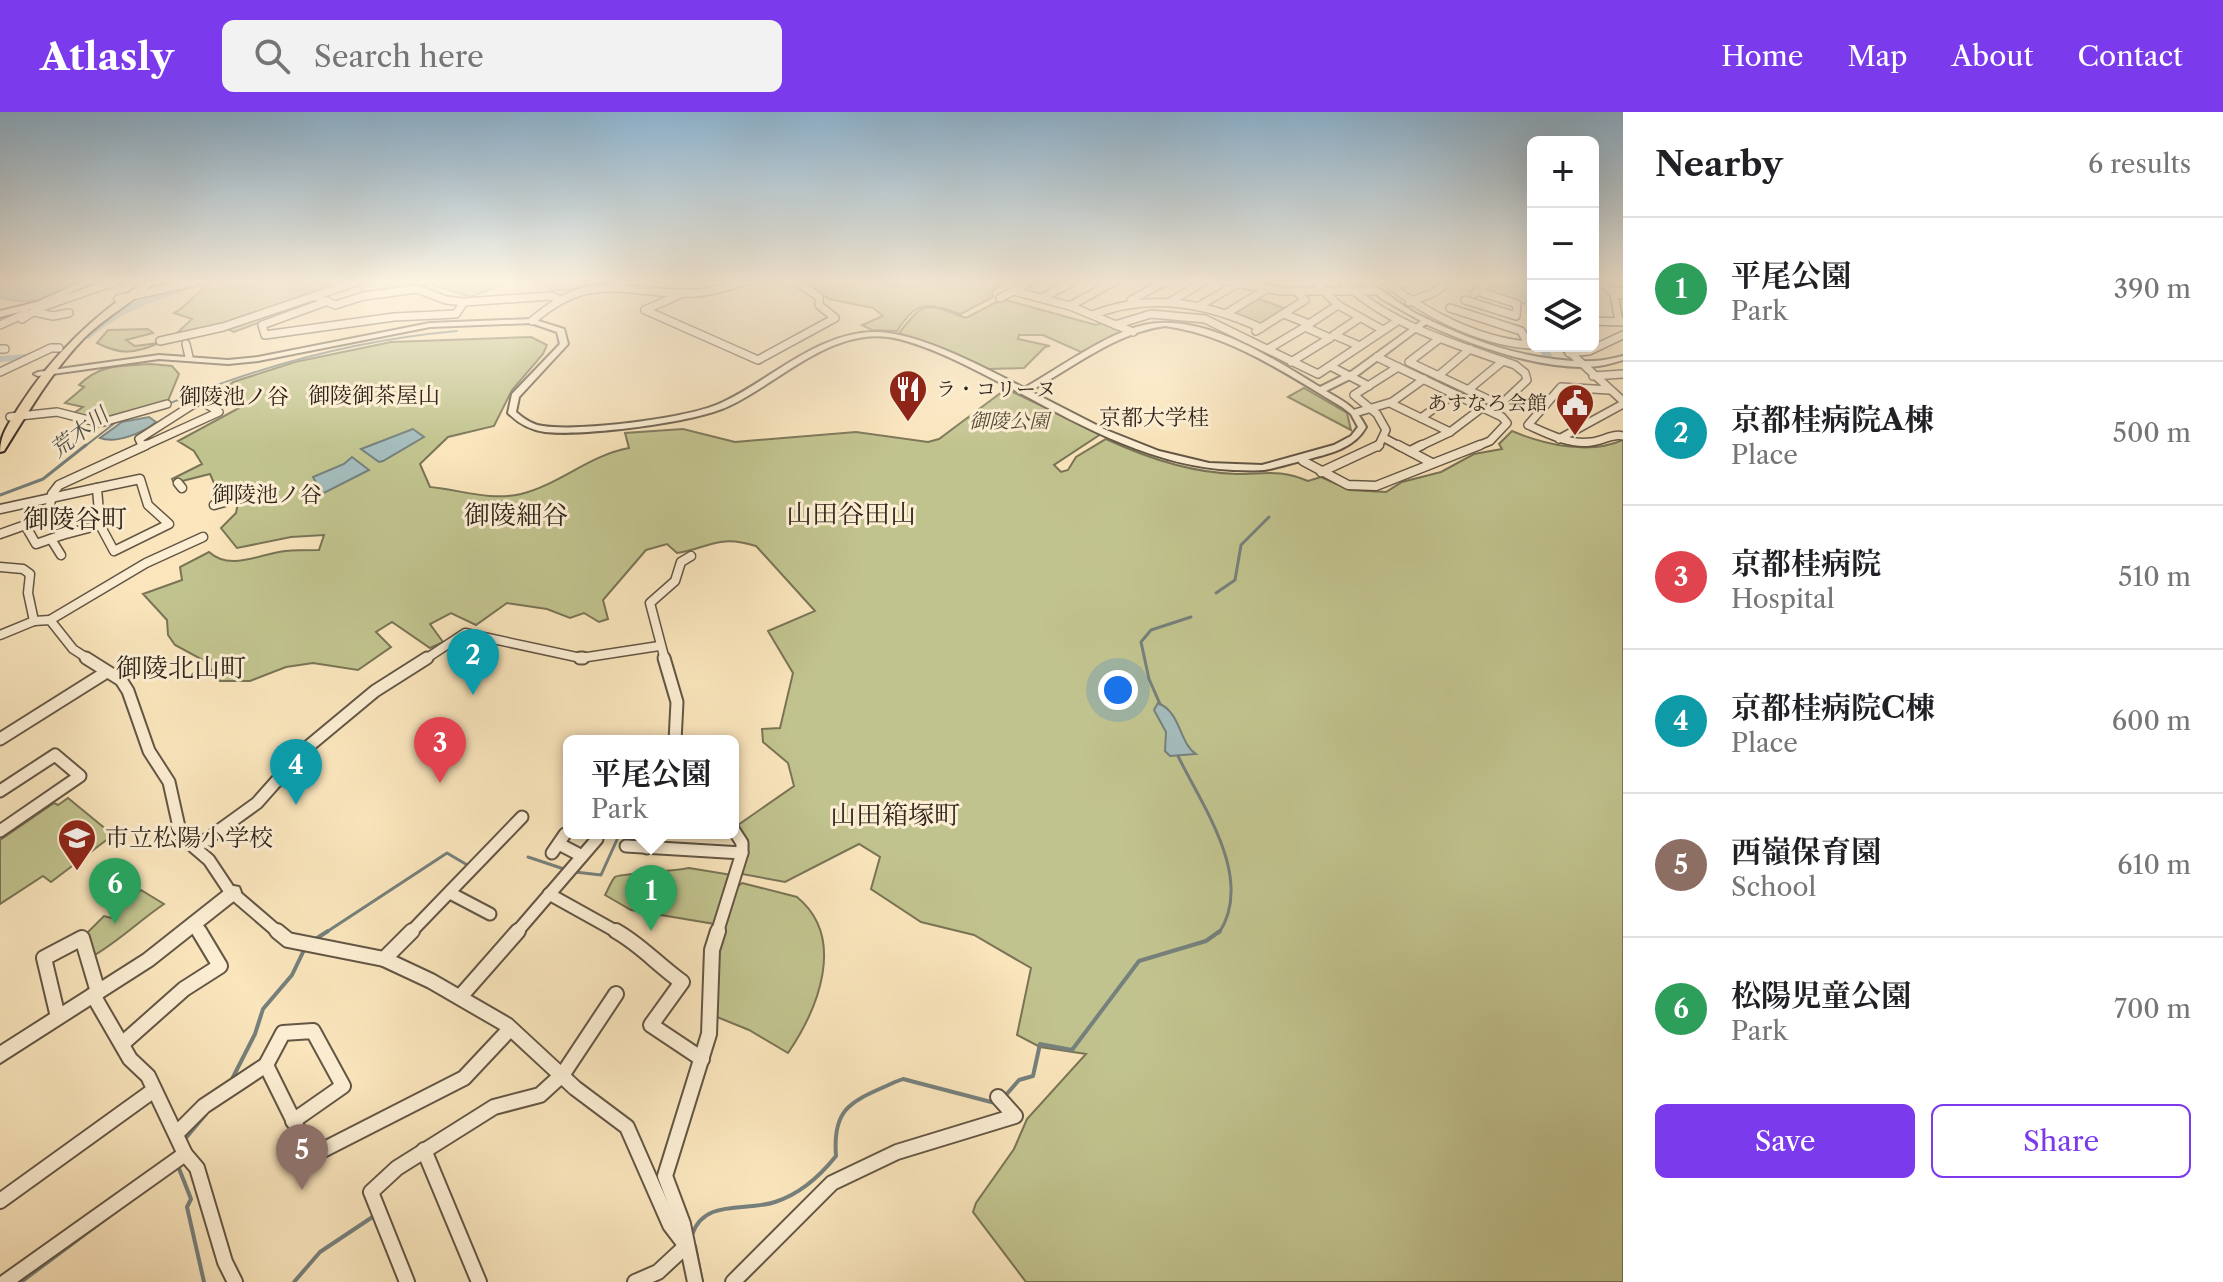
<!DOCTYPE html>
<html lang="en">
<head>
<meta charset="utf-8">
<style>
  :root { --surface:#fff; --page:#f2f2f2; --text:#202124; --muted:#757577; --line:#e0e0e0; --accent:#7c3aed }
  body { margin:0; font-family:"Libre Caslon Text","Noto Serif JP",serif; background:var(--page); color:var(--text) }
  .controls { position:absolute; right:24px; top:24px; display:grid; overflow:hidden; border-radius:12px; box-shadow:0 8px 32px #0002 }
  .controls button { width:72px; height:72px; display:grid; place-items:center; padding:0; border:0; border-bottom:2px solid var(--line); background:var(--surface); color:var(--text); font:40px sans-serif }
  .you { position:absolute; left:1118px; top:578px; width:28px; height:28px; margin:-20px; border:6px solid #fff; border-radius:50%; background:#1a73e8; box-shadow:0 0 0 12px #1a73e833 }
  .badge { display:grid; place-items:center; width:52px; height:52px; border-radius:50%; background:var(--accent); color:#fff; font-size:26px; font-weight:700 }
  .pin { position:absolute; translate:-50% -66px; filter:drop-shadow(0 2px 4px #0008) }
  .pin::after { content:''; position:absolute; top:42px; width:28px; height:24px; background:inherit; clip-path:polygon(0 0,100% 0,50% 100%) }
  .popup { position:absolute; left:563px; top:623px; width:176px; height:104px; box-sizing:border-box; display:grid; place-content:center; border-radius:12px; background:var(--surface); filter:drop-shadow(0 2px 6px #0005); font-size:26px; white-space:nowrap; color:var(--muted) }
  .popup b { font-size:30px; color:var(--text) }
  .popup::after { content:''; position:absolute; left:50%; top:100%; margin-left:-16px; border:16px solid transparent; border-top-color:var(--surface) }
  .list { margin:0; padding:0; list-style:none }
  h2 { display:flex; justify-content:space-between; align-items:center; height:104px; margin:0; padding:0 32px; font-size:34px }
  h2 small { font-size:26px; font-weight:400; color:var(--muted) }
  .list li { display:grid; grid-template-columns:52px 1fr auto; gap:24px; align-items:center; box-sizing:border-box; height:144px; padding:0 32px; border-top:2px solid var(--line) }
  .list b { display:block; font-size:30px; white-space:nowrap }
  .list p { margin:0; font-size:26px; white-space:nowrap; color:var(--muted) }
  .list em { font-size:26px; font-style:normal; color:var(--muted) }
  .actions { display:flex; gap:16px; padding:24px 32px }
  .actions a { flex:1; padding:18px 0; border:2px solid var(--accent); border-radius:12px; text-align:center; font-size:28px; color:var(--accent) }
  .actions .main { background:var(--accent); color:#fff }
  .icon { flex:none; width:44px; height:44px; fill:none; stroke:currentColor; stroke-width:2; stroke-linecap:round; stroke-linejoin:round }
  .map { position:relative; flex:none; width:1623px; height:1170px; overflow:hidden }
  header { display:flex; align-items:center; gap:48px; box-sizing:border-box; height:112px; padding:0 40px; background:var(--accent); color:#fff }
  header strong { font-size:38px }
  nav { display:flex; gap:44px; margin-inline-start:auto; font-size:28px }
  .search { width:560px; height:72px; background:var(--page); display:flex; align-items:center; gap:20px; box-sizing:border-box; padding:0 28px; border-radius:12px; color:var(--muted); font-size:30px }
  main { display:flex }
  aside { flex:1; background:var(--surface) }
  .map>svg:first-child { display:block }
</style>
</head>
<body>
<header>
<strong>Atlasly</strong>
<div class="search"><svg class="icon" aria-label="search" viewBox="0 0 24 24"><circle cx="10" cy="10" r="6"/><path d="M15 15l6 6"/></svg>Search here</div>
<nav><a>Home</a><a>Map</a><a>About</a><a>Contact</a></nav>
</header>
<main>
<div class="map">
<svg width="1623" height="1170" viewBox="0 0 1623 1170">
  <rect width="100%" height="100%" fill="#fae5bc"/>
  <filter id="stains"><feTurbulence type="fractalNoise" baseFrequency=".0025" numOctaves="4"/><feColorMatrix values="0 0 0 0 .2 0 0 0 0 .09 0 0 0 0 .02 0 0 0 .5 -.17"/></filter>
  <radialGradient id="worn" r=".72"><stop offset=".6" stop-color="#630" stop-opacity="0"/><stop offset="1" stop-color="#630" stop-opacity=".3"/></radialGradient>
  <g fill="#c1c38e" stroke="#797456" stroke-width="2">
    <path d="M217,168H601L570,178H552L535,170H509L471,185L430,172L362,181L360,173L344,172L293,190L282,202L234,220L228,217L175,223L192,207L174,201C190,193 201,173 217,168Z"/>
    <path d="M802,168H1009L992,179L993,185L961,202C927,191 918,187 897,219L872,218L862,213L883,204L873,196L829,187Z"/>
    <path d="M1496,168H1522L1533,179L1532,194L1483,179Z"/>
    <path d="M1257,186L1286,197L1261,213L1233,202Z"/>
    <path d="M1002,187L1096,213L1104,210L1121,220L1083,241L1043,223H1019L1018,227L1050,234L1045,235L1024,256L986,257L899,221C925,188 925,191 966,206Z"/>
    <path d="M148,217L153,221L126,228L135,234L159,231C134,242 121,243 97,231L108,218Z"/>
    <path d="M531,225L547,233L543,242L512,278L494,314L448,325L420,352L430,375C461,378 490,389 521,382C560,372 590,343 629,336L625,321L683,317L735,330L856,320L928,330L939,327L1006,277L1101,322L1054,353L1061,360L1068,358L1076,345L1106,327C1147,346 1191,361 1237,362C1267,362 1279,357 1308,369L1321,365L1350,378L1386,380L1402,370L1441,360L1474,342L1502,337L1499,332L1512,319C1545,333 1590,343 1623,328V1170H1026L973,1100L976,1091L1014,1037L1027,1007L1086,942L1040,935L1017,923L1031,856L974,823L921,810L871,777L880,745L859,732L785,770L742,762L748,728L738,713L794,674L788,651L763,630L762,617L780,616L793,561L768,519L815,499L756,434C717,422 710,436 677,441L667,432L646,438L603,488L608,507L599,510L584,501L570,506L547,497L507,491L476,513L451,501L430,512L443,530L430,536L392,510L376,520L391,535L358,558L313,551L286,555L250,569H220L203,548L175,533L168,523L167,508L143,482L182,468L180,455L209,440C231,460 261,441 286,439C296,438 308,438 319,438L324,423L291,425L237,436L221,416L236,401L238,390L221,387L210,362L174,371L172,367L202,352L194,339L178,329L239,296L220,281L233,270L295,250L391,230Z"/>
    <path d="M151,252L172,254L179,262L168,289L97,308L74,301L83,295L65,291L84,275L79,273C100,252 119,254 151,252Z"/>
    <path d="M1304,276L1347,301L1351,318L1288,285Z"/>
    <path d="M68,686L113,723L51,770L43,764L0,792V728L54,691L58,693Z"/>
    <path d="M689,756L732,763L715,812L631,798L605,783C608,778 611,769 615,765C618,762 677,759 689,756Z"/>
    <path d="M742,771L797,785C847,826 818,897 788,941L749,918L717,905C710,859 723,818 737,775Z"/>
    <path d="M141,778L164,792C139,809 119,829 93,844L85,823L104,804L111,806Z"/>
  </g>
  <g fill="#a4bcbc" stroke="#76807c" stroke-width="2">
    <path d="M24,168H84C59,183 27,196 0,185V177Z"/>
    <path d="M149,305L156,310C143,321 116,332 100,326L122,310Z"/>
    <path d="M413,317L424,325L383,349L379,350L361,337Z"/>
    <path d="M352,345L369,358L322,382L313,365L344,352Z"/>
    <path d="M1158,591C1181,600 1179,631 1196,642L1170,644L1165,639L1166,620L1154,598Z"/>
  </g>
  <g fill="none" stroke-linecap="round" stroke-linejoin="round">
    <g stroke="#76807c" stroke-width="2">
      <path d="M0,199L9,197"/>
      <path d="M168,292C262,253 356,228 457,219"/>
      <path d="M84,335L116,310"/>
    </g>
    <g stroke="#76807c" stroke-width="3">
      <path d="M0,383L43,367L86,333"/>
      <path d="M1216,481L1235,468L1241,433L1269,405"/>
      <path d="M1160,592L1149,567L1141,530L1151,518L1191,505"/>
      <path d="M1178,644C1202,694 1255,766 1219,821"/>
      <path d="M528,745L567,758"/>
      <path d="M575,760L601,763L620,721"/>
      <path d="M325,821L447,741L469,754"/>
    </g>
    <g stroke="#76807c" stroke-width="4">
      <path d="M314,828L328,819"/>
      <path d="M230,971L255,922L263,897L292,863L305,836"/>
      <path d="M1005,984L1019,968L1033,964L1040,932L1072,938L1139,849L1206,829L1220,819"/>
      <path d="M185,1027L206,1002"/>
      <path d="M178,1054L191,1087L187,1095L204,1170"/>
      <path d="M692,1123C704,1086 746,1100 775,1090C800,1082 820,1064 836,1044C832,993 854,989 895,970L903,967L995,991"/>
      <path d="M695,1134L702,1170"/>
      <path d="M21,1170L123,1094"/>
      <path d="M294,1170L320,1140L374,1104"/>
    </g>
    <g fill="#a4bcbc" fill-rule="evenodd">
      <path d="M179,168H189L184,179C148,191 118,202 89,227L80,225C106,197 141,187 177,175Z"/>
      <path d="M1210,168H1227L1261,179L1256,182Z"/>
      <path d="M1516,168H1525L1533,185V219L1528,216L1525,189Z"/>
      <path d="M1537,234H1547L1553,245L1552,247H1544Z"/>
      <path d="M26,242L30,243V247L0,250V244Z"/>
    </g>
    <g stroke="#635645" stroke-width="10">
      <g id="minor-far3">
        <path d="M1222,168L1280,179H1374"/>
        <path d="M1313,168L1338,193L1383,218"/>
        <path d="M1341,168C1391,214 1452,231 1515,253L1525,261L1527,268L1493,300"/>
        <path d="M1384,168C1423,201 1478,229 1529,233L1521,219L1450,196"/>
        <path d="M1600,168L1610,179H1622"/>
        <path d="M1392,176L1411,168"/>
        <path d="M1014,179L1070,194L1133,220"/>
        <path d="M1474,182L1491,168"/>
        <path d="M317,185L335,193L364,184L417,177L446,188L464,190L551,184L559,187"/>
        <path d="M1000,186L1034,168"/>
        <path d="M1042,186L1076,168"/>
        <path d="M118,187L204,168"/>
        <path d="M1131,188L1168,168"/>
        <path d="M1465,188L1516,204L1517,192L1477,179"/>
        <path d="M328,189L262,213L265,223L394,205L456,202L464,190"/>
        <path d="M1170,190L1206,168"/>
        <path d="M1409,190L1433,181L1451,168"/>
        <path d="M1070,194L1117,168"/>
        <path d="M1199,194L1237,172"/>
        <path d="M645,198L758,248L835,206L819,193V185L794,168"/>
        <path d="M645,198L683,181"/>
        <path d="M35,200L53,204L69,201"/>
        <path d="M1227,201L1265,178"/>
        <path d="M1284,202L1309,212L1338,193"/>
        <path d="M1092,203C1150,180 1206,191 1261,216"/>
        <path d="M22,207L39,196L120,168"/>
        <path d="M532,209C594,155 625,184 696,181C714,180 732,173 750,168"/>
        <path d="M1593,209L1623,210"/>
        <path d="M1619,209L1614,183H1623"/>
        <path d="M0,213L26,201"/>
        <path d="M1115,213L1151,202L1205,207L1318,262L1396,210"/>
        <path d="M1256,219L1305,188L1297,180"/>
        <path d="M1334,223L1358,207"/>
        <path d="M1334,223L1360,234"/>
        <path d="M1439,227L1409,250L1500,293"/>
        <path d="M160,229L223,215L362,168"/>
        <path d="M186,232L189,245"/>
        <path d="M1563,234L1623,289"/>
        <path d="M0,237H5"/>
        <path d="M1268,237L1305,215L1330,226"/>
        <path d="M1569,241L1589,239L1623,223"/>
        <path d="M1377,245L1502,305L1507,311L1490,329L1475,335"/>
        <path d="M1291,250L1330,226"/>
        <path d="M1332,255L1369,274"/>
        <path d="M0,260L51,236H59"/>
        <path d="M1438,264L1470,237"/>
        <path d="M1593,264L1623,262"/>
        <path d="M1468,278L1503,249"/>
        <path d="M1609,278L1561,275L1528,313C1548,322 1569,333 1591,330C1603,329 1613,321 1623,324"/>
        <path d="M1392,292L1450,320"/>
        <path d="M1355,301L1392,290L1424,267"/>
        <path d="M10,305L57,300L100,311L167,292"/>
        <path d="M1421,306L1454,282"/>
        <path d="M1384,326L1401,335"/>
        <path d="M1559,327L1623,292"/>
        <path d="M142,333L139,327L200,288L219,300L142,335"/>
        <path d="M1378,335L1386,318L1377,302L1354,283L1398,255"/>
        <path d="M1418,335L1450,320L1483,295"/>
      </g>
    </g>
    <g stroke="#635645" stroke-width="11">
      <g id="minor-far2">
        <path d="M1398,333L1432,351"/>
        <path d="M1410,339L1422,333"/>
        <path d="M1303,349L1348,373L1376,374L1480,333"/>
        <path d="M1321,360L1379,333"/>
        <path d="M140,367L148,393L169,412L114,439L100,413L97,376Z"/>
        <path d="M178,371L182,376"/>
        <path d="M214,393L225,390"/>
        <path d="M0,397L97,376"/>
        <path d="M48,405L52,382L59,373L146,333"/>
        <path d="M25,413L36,432L62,423"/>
        <path d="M0,422L48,405L63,408L62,423L100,413"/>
        <path d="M51,427L61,443"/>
        <path d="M0,455L23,457L30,462L28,481L34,509"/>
        <path d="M50,508L146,451L203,425"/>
        <path d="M0,523L34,509L50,508L73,537L90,548"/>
        <path d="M424,548L465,521L581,546L659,534"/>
        <path d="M665,548L650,491L675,469L681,450L691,444"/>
      </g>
    </g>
    <g stroke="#635645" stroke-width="15">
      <g id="minor-far1">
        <path d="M86,546L121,568L128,579L149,639L169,670L181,724L209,748L229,778L279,821"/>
        <path d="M580,546H583"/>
        <path d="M664,546L677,590L675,629"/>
        <path d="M0,627L105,561"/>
        <path d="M0,679L55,643L80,664L0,719"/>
        <path d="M559,732L582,744"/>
        <path d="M626,734L742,741"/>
        <path d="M196,735L257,691L304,638L375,579L427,546"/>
        <path d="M647,736L651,721"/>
        <path d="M552,741L565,722"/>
        <path d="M450,781L490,802"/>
        <path d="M549,782L619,821"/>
        <path d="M194,810L200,821"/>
        <path d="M410,821L522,705"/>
        <path d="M516,821L597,727"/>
        <path d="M717,821L742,741V731L733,717"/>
      </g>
    </g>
    <g stroke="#635645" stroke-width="18">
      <g id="minor">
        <path d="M277,819L288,828L384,847L431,869L507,913L575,976L627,1015L670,1113L686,1134"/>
        <path d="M616,819C641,833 658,853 682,870L651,913L702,947"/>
        <path d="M384,847L412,819"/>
        <path d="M93,883L130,947L148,964L185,1042L197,1056L225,1150L235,1170"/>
        <path d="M460,885L518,819"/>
        <path d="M58,905L44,846L82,826L98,880"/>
        <path d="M122,932L184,877L220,854L199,819"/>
        <path d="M266,953L311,1044L464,966L510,917"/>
        <path d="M177,1021L204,994L266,953L283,921L313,919L343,974L293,1009"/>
        <path d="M424,1038L479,1170"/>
        <path d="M0,1089L154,978"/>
        <path d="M5,1170L185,1042"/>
        <path d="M407,1170L371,1080L397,1056L494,995L540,983L563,962L616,882"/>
        <path d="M635,1170L658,1160L686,1134"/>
        <path d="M695,1170L683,1112L665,1064L709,922L712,838L718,819"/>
        <path d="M733,1170L832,1071L897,1040L1015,1004L998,985"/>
      </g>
    </g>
    <g stroke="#635645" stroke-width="4">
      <g id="tertiary">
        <path d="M0,168H4V169L0,171Z"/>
        <path d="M1360,168C1371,168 1403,195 1417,202C1470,229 1533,251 1593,249C1603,249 1613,246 1623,244V248C1615,250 1606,253 1598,254C1546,260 1473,234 1426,212L1358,263L1326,279C1345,290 1356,295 1366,315C1354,337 1328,342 1305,348C1291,351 1277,356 1264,358C1254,359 1243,358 1233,358C1157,355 1085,316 1020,281C981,261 941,238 899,227C835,211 782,269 729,294C694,311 584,324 545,320C530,318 518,311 508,301L512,282L560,232L557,220L531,211L430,215L258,249L228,252L159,247L38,264L34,262L38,260L159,243L228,248L258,245L430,211L532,207L564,217L568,232L519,285L516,300C524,307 533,313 543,314C578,320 692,306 723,290C772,267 819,219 877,220C920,221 985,256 1024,276C1058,257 1107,221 1144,213C1203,200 1272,246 1320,275L1352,259L1421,209L1382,187ZM1165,214C1231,223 1286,262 1342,295L1351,302L1358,315L1351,324L1334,333L1262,353L1209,351L1159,339L1106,318L1030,279C1074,255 1115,221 1165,214Z"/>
        <path d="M234,774L239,775L241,780L239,785L153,853L0,951V934L143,843L229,775Z"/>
      </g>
    </g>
    <g stroke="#31261d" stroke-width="4">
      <path id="secondary" d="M85,168H97L43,194L0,205V199L37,190Z"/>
    </g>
    <g stroke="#31261d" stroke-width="4">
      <path id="trunk" d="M147,168H158C134,189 107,204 84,226C51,260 29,299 4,339L0,340C0,322 10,310 19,295C53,242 95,203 147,168Z"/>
    </g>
    <use href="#minor-far3" stroke="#fceed3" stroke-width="7"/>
    <use href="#minor-far2" stroke="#fceed3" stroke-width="8"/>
    <use href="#minor-far1" stroke="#fceed3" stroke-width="11"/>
    <use href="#minor" stroke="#fceed3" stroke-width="14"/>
    <use href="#tertiary" fill="#fceed3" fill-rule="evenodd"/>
    <use href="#secondary" fill="#fceed3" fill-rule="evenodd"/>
    <use href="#trunk" fill="#fae5bc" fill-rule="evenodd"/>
  </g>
  <linearGradient id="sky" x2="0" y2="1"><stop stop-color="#8db7d6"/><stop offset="0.51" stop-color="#fdf3e1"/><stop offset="1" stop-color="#fdf3e1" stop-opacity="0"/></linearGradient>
  <rect width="1623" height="332" fill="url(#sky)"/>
  <defs>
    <g id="restaurant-pin" transform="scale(2)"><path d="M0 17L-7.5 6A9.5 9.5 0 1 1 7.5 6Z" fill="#8f2418" stroke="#fceed3"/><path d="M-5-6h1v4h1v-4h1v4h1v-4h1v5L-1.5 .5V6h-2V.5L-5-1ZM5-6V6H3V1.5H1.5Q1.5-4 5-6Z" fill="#fff"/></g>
    <g id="civic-pin" transform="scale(2)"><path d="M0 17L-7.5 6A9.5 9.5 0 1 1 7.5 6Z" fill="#8f2418" stroke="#fceed3"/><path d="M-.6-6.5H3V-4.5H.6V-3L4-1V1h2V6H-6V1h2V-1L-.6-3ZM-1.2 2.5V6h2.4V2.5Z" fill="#fff"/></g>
    <g id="school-pin" transform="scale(2)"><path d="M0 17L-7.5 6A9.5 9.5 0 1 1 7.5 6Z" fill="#8f2418" stroke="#fceed3"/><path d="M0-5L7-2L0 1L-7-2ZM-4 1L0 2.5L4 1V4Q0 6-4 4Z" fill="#fff"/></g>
  </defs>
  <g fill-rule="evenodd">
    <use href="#restaurant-pin" x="908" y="277"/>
    <use href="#civic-pin" x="1575" y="291"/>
    <use href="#school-pin" x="77" y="726"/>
  </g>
  <g text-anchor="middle" stroke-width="6" stroke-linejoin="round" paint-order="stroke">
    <g font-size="20" fill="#31261d" stroke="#fceed3" text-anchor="start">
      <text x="936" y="284">ラ・コリーヌ</text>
      <text x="1547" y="298" text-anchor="end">あすなろ会館</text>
    </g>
    <g font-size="20" font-style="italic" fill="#554d39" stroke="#fceed3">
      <text x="1009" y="316">御陵公園</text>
    </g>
    <g font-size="22" fill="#31261d" stroke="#fceed3">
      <text x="374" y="291">御陵御茶屋山</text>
      <text x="234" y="292">御陵池ノ谷</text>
      <text x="1154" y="313">京都大学桂</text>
      <text x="267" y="390">御陵池ノ谷</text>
    </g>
    <g font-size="22" font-style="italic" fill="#54534d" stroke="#fceed3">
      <text transform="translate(79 320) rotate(-37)" y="8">荒木川</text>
    </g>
    <g font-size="24" fill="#31261d" stroke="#fceed3" text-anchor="start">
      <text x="105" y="734">市立松陽小学校</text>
    </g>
    <g font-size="26" fill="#31261d" stroke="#fceed3">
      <text x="851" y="411">山田谷田山</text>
      <text x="516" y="412">御陵細谷</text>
      <text x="75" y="416">御陵谷町</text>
      <text x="181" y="565">御陵北山町</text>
      <text x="895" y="712">山田箱塚町</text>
    </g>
  </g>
  <rect width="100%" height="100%" filter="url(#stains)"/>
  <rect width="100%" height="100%" fill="url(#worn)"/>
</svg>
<div class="controls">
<button>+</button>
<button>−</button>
<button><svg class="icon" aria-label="layers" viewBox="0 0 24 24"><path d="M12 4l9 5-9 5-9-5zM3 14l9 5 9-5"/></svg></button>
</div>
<div class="you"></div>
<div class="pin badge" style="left:651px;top:819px;background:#2e9e5b">1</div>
<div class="popup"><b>平尾公園</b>Park</div>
<div class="pin badge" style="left:473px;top:583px;background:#0f9aa8">2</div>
<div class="pin badge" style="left:440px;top:671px;background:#e0444e">3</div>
<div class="pin badge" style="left:296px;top:693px;background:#0f9aa8">4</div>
<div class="pin badge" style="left:302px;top:1078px;background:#8d6e63">5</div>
<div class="pin badge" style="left:115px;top:812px;background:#2e9e5b">6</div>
</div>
<aside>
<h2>Nearby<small>6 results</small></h2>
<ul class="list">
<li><span class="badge" style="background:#2e9e5b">1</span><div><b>平尾公園</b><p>Park</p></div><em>390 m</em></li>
<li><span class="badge" style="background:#0f9aa8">2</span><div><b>京都桂病院A棟</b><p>Place</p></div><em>500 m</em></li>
<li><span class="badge" style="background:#e0444e">3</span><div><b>京都桂病院</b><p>Hospital</p></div><em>510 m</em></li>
<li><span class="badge" style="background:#0f9aa8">4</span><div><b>京都桂病院C棟</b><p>Place</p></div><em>600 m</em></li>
<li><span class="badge" style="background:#8d6e63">5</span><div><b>西嶺保育園</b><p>School</p></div><em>610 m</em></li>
<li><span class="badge" style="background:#2e9e5b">6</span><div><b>松陽児童公園</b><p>Park</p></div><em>700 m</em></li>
</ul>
<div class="actions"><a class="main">Save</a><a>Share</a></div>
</aside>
</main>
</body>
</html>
